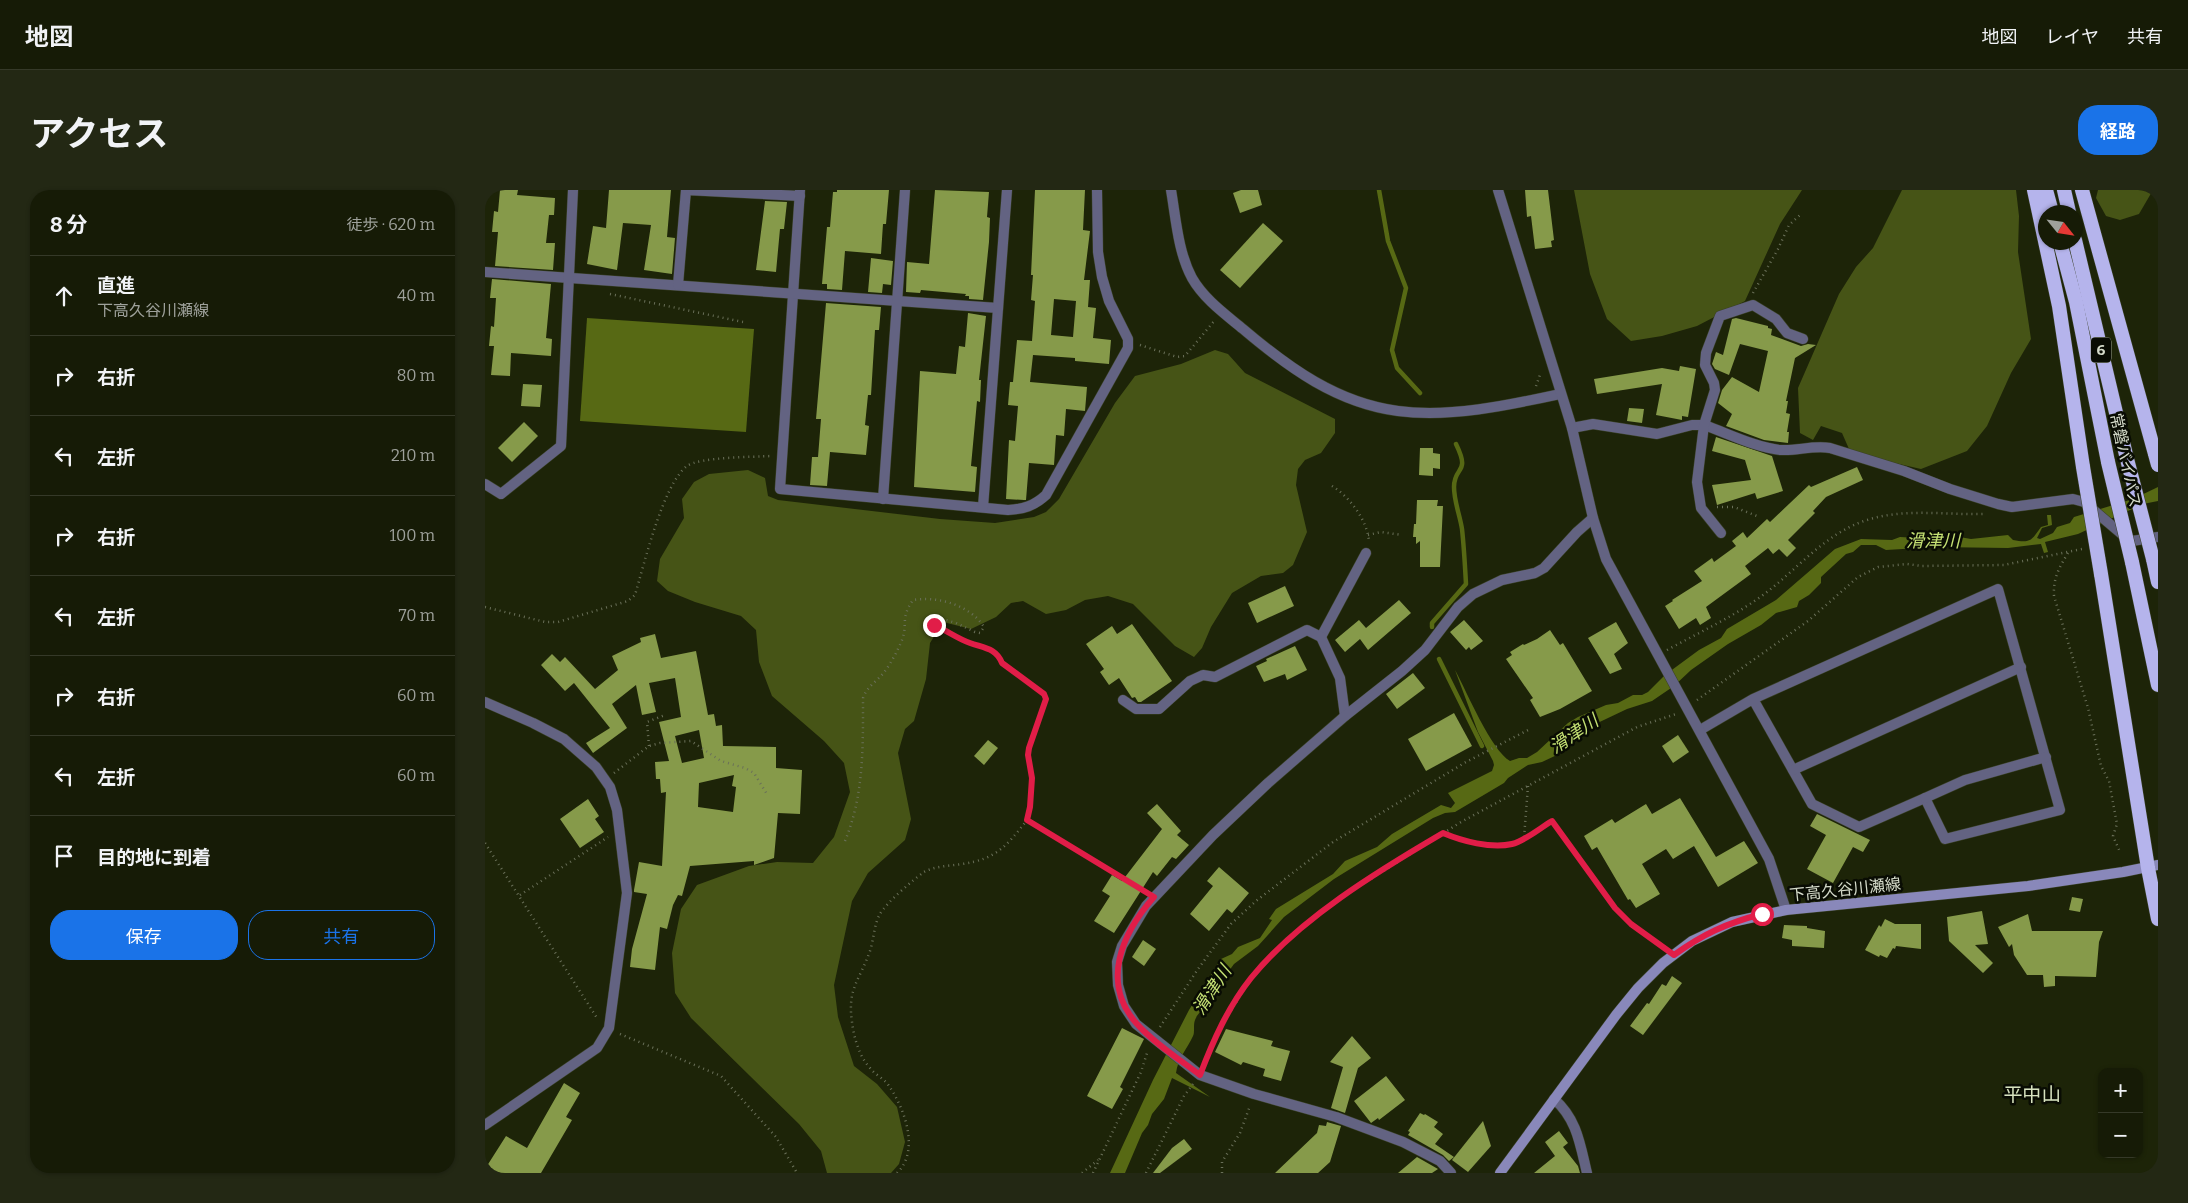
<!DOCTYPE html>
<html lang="ja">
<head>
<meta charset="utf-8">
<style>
  :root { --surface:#161b06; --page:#232814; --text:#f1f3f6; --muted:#9ea19b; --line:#353928; --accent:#1a73e8 }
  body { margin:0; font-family:Bitter,"Noto Sans JP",serif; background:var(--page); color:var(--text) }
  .controls { position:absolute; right:15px; bottom:15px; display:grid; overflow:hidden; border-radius:10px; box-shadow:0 1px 4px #0004 }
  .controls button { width:45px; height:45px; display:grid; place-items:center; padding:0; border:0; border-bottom:1px solid var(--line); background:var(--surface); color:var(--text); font:25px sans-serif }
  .compass { position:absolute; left:1553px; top:15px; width:45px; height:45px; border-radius:50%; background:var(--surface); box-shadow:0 1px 4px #0004; rotate:120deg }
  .stop { position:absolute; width:15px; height:15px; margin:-11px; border:4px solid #e11d48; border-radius:50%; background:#fff }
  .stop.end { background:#e11d48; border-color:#fff; box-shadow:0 1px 5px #0008 }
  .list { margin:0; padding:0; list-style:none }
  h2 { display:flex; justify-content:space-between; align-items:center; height:65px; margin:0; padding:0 20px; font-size:21px }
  h2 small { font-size:16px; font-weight:400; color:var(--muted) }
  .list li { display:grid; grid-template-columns:32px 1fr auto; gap:15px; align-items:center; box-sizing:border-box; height:80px; padding:0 20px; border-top:1px solid var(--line) }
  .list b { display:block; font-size:19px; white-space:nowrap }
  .list p { margin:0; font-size:16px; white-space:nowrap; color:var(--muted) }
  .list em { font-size:16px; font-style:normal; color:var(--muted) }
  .actions { display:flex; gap:10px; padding:15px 20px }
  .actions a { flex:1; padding:11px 0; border:1px solid var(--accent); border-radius:20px; text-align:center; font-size:18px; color:var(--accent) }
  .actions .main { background:var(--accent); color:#fff }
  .icon { flex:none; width:28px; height:28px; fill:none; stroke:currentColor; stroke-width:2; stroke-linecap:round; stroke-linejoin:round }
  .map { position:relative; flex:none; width:1673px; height:983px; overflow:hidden; border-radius:20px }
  header { display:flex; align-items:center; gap:30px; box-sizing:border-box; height:70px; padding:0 25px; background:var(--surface); border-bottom:1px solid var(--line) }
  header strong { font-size:24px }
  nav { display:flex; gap:28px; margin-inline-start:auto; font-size:18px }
  .intro { display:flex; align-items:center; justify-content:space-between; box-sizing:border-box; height:120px; padding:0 30px }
  h1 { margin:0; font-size:35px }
  .button { padding:12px 22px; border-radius:20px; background:var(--accent); color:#fff; font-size:18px; font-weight:700 }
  main { display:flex; gap:30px; padding:0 30px }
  aside { flex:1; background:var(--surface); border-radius:20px; box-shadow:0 1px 4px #0004 }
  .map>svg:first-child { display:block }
</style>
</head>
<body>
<header>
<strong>地図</strong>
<nav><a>地図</a><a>レイヤ</a><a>共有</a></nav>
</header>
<div class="intro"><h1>アクセス</h1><a class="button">経路</a></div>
<main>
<aside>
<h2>8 分<small>徒歩 · 620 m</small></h2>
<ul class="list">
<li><svg class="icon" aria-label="ahead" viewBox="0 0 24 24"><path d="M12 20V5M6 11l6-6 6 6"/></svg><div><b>直進</b><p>下高久谷川瀬線</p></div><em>40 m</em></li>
<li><svg class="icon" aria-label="right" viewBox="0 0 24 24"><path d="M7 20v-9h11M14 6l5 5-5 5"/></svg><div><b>右折</b></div><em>80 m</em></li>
<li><svg class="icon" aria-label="left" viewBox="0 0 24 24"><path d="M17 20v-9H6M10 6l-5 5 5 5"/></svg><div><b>左折</b></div><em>210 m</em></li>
<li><svg class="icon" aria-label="right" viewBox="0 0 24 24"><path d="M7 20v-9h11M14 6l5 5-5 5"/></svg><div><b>右折</b></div><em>100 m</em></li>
<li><svg class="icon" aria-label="left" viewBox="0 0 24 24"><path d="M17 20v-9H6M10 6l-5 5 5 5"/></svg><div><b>左折</b></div><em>70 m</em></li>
<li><svg class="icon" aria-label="right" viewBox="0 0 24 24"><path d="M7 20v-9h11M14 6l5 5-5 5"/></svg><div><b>右折</b></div><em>60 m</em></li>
<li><svg class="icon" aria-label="left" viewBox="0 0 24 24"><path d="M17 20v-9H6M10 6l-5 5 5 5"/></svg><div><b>左折</b></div><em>60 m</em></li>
<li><svg class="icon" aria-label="arrive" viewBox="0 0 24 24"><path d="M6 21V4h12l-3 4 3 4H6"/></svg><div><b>目的地に到着</b></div></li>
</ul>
<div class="actions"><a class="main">保存</a><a>共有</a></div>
</aside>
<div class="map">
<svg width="1673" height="983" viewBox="0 0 1673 983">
  <rect width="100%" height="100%" fill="#1d2408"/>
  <g fill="#465416">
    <path d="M1089,0H1317L1295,34L1260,111L1212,136L1177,146L1146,151L1122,129L1105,84Z"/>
    <path d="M1417,0H1531L1534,26L1533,62L1546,149L1526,183L1502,236L1482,261L1436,279L1392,269L1364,259L1357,243L1336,236L1328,250L1315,243L1313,198L1354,104L1371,77L1388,58Z"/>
    <path d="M1613,0H1668L1654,24L1635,30L1621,26L1611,8Z"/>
    <path d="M730,160L743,164L760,183L850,229V243L836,263L820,270L813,279L811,295L822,342L808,375L798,383L776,386L747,403L726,437L717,458L709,467L690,456L648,414L623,406L600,410L581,420L561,424L538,411L526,413L511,427L486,439L458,432L445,453L441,489L429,531L420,539L413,563L426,629L420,650L383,683L367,711L349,795L353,827L369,876L392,894L412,917L420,952L414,974L406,983H342L336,961L314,934L206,828L190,803L187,763L196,719L212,695L264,676L292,672L328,673L349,647L365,602L359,573L339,551L287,506L274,472L271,440L256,426L210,412L183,401L172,391L175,369L199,328L197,309L209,292L224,284L263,280L280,288L283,306L293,310L455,329L510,333L549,327L561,322L574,309L630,213L650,186L696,174Z"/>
  </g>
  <g fill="#576914">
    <path d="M102,128L269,139L261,242L95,231Z"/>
    <path d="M1673,297V311L1658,314L1593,344L1560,352L1563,362L1559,363L1556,354L1523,358L1451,357L1401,360L1391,355H1376L1368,362L1361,364L1336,387V393L1324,405L1314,411L1312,417L1291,423L1276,435L1243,454L1206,480L1189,496L1167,511L1142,519L1102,538L1092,544L1085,555L1078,558L1074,564L1057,572L1043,575L1023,588L1019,593L970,622L960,623L948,628L849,689L799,727L773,756L749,774L727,804C727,817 714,819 710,830C708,835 710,842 708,846C702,859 693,868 691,883L725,907L687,888L679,909L667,924L663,935L657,943L640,983H625L668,890L704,820L736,769L747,764L753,757L775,748L787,730L784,729L791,719L848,684L860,671L892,657L907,644L956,615L966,618L970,613L963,603L1007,581L1009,575L1008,571L993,542L970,480C982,502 1006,560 1025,571L1034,568H1042L1052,562L1083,533L1093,527L1121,515L1133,513L1148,505H1157L1163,502L1180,485L1214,460L1236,448L1242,439L1291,410L1350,359L1376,349L1407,350L1415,347L1449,349L1463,345L1486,349L1523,345L1528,350C1547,354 1547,349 1556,337L1563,335L1562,325H1566L1567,335L1557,338L1552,348L1555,349L1568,343L1572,337L1585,333L1589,327L1648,309Z"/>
  </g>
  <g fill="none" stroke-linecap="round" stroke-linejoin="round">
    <g stroke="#576914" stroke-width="4.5">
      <path d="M894,0L903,51L921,98L907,160L912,178L935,203"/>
      <path d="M947,437V433L981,394C980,376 979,357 977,339C975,326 969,311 969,297C969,275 986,285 971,254"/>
      <path d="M954,469L997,556"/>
    </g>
  </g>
  <g fill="#869a4a" fill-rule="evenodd">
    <path d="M15,0H33L32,5L70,8L69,25H64L61,53H70L68,80L10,76L13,42H7L9,21L13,22Z"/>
    <path d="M124,0H186L182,47L190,48L187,84L159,80L166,35L138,33L132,80L102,74L108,36L121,38Z"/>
    <path d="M352,0H404L401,34H398L396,64L360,61L357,100L342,99V94H337L342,37H345L348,2H352Z"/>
    <path d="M450,0L504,2L502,27L505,28L504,52L498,110L484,109V106H480L481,104L436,100L435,103L421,102L422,72L444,74Z"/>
    <path d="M550,0H600L598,40L605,41L599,90H605L603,117L611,118L608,148L626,150L624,174L590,171V168L548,165L545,192L602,197L600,221L581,219L579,246L571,245L569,275L544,273L541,310H539L521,309L524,250L530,251L533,216L523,215L525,192H528L532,150L547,151L550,111L546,110L548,85H546ZM569,109L591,111L588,147L566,145Z"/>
    <path d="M756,0H773L777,15L755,23L748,3Z"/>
    <path d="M1040,0H1063L1069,50L1066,51L1067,57L1050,59L1046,26L1042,27Z"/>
    <path d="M280,11L302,12L299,39H295L291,82L271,80Z"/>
    <path d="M778,33L798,51L755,98L735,80Z"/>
    <path d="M386,68L408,71L406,95L398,94L397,103L383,102Z"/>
    <path d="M7,89L66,94L61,148L67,149L66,166L26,163L25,186L6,185L9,156H4L6,136L9,137L11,108H5Z"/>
    <path d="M341,113L396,117L394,140H390L386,205H383L380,235L384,236L381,265L345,262L342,296L325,295L327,267H333L336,229H331Z"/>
    <path d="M483,123L501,126L494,190H496L495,212L492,211L486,276L492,277L490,302L429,297L435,181L471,184L474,156L480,157Z"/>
    <path d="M1251,128L1283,136V138L1287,139L1286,145L1316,156L1323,154L1331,155L1310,168L1301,211H1303L1301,223L1305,224L1302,242H1304L1303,253L1279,250L1241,236L1247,224L1233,213L1237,200L1247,187L1274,202L1283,161L1255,154L1244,185L1230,179L1227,174L1231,162L1238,165L1247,129Z"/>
    <path d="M1195,176L1211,179L1203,227L1197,226V230L1171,225L1177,194L1112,204L1109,189L1177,178L1194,181Z"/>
    <path d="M38,194L57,195L55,217L36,216Z"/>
    <path d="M1144,218L1159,219L1157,233L1142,231Z"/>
    <path d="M39,232L53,246L27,272L13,258Z"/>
    <path d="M1231,247L1287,266L1298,301L1272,309L1270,303L1232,315L1227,295L1266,290L1260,270L1227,261Z"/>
    <path d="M935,258H948V263L955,264V279L948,278V286L934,285Z"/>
    <path d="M1372,277L1378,290L1341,307L1328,321L1330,323L1303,350L1311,358L1302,367L1294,359L1288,364L1283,358L1260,376L1266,384L1221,417L1226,428L1215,435L1211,428L1194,439L1180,416L1188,411L1187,410L1217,391L1209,381L1227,368L1229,372L1251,356L1247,351L1258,342L1262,348L1282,329L1285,332L1324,295L1326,297Z"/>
    <path d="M932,310H953L952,316H958L955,377H935V351L931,354V347H928L929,334H931Z"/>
    <path d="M800,396L809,416L772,433L763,413Z"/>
    <path d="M914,410L926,423L883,460L875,449L860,462L850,450L874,430L881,438Z"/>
    <path d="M979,430L998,451L986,460L984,457L981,460L965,442Z"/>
    <path d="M1131,432L1143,453L1129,464L1137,479L1125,484L1103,448Z"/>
    <path d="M647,434L687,491L656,512H653L650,507L647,508L634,488L624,495L615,482L619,479L601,454L627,436L632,444Z"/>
    <path d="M1065,440L1075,455L1078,453L1107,501L1075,519L1055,527L1045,510L1048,508L1021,469L1027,465L1025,462L1038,454L1039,455L1052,449Z"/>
    <path d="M170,444L176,468L211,461L223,525L229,524L231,536L237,535L238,556L291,557V578L317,580L315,624L293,623L289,668L269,675V671L205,676L197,706L193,705L188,715L182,739L175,737L170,780L145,777L147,759L162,704L149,702V700L154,672L177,676L181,602L176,603L175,589H171L170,572L184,571L174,532L196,527L190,488L164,493L171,522L157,525L151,495L127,514L142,538L108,563L101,553L125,538L89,493L80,501L56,475L67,464L75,472L80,467L110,499L133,480L127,466L156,452L155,448ZM214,540L219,568L197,573L190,546ZM249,585L247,596L251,597L248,622L213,617L214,593Z"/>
    <path d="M810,456L822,480L802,490L800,484L779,492L771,476L782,471L781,469Z"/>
    <path d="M928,483L940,498L912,519L901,504Z"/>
    <path d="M969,523L987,556L941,581L923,549Z"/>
    <path d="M1193,545L1204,562L1188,573L1177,556Z"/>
    <path d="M503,550L513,558L499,575L489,566Z"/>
    <path d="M1195,608L1231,667L1259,651L1273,673L1233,697L1209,656L1188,669L1181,659L1157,674L1175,704L1151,718L1145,709L1143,710L1112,657L1107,660L1099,646L1127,629L1130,633L1161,614L1167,624Z"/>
    <path d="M103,609L114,626L110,629L119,642L95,658L75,629Z"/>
    <path d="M672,614L696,641L692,645L704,655L691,669L687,667L672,686L668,682L629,743L609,731L625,706L617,701L627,685L637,691L677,639L662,623Z"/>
    <path d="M1332,624L1385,650L1378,662L1368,657L1348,693L1322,679L1341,645L1325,636Z"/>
    <path d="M734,677L764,703L747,723L742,719L724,741L705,724L728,696L722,691Z"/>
    <path d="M1587,707L1598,709L1595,722L1584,720Z"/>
    <path d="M1497,721L1503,754L1490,755L1508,773L1498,783L1464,751L1462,727Z"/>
    <path d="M1543,724L1547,741H1618L1614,752L1611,787L1570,786V796L1559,797L1558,785H1542L1529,765L1527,754L1524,757L1513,737Z"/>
    <path d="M1400,729L1410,734H1436V759L1411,756L1410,759L1408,758L1402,768L1395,765L1394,767L1380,760L1394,735L1396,737Z"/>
    <path d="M1299,735L1322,736V738L1340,741L1339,758L1307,756V750L1297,748Z"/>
    <path d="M658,750L671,759L659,776L647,767Z"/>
    <path d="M1187,786L1197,793L1158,845L1145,836L1162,813L1164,814L1177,794L1181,796Z"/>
    <path d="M637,838L659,849L635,897L638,899L627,919L602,906Z"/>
    <path d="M741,839L788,851L786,856L805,861L796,891L778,886L780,879L758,872L756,875L730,862Z"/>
    <path d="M867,846L886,868L873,878L860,923L846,918L858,877L845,872Z"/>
    <path d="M901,886L920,910L894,930L893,928L886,933L869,911Z"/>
    <path d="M79,893L95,903L81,927L87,930L56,983H0V979L21,946L42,958Z"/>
    <path d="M935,923L939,925L940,924L953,932L949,937L958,944L950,954L969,967L964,971L958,965L923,945L925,942L923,941Z"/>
    <path d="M998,931L1006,956L983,982L967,970Z"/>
    <path d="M842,932L856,936L845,972L833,983H790L832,943L834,935L841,936Z"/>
    <path d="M1074,941L1083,953L1078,957L1093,976L1095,983H1049L1070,966L1060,952Z"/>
    <path d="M699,949L707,959L675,983H668L687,958Z"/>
    <path d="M932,967L953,979L947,983H913Z"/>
  </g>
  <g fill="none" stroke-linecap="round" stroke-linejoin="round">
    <g stroke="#3a4127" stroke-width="11">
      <g id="minor">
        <path d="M315,0L295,299L523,320C539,319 549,316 561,305L643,158V149L624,111L617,87L613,62L612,0"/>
        <path d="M0,82L513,118"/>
        <path d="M193,95L201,0L315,6"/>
        <path d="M1087,238L1108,234L1172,244L1207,235H1219C1242,243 1272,258 1296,260C1313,261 1328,255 1345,258L1419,281L1465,299L1513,314L1527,317L1588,309L1599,312L1639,346L1647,351L1673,347"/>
        <path d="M0,294L16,304L76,256L88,0"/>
        <path d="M398,309L420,0"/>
        <path d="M498,317L522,0"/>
        <path d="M1236,343L1216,318L1212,292L1219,235L1230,200L1229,193L1220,175L1221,163L1235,126L1268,115L1291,129L1302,143L1318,149"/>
        <path d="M836,447L881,363"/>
        <path d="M638,510L651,519H674L705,491L718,485L730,487L822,440L836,447L855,488L860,526"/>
        <path d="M0,512L48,533L79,549L111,577L125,597L132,620L142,703L124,838L112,858L0,935"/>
        <path d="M1215,540L1268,509L1327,614L1374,637L1440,608L1460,649L1575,620L1513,399L1268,509"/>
        <path d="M1308,580L1536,477"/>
        <path d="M1440,608L1480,590L1561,567"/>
        <path d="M1069,909C1092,929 1095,954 1102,983"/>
        <path d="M966,983L955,971L918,952L851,927L769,904L715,885L651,834L639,816L633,795L632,772L637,756L661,716L728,645L783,593L860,526L917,481L940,460L973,417L988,404L1017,390L1050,383L1059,378L1092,342L1108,328"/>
      </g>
    </g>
    <g stroke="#3a4127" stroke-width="11">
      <g id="tertiary">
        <path d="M686,0C691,29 693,62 707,88C719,109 740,124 758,139C804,178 852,213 913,221C966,228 1024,215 1075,204"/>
        <path d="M1013,0L1087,238L1108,328L1121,369L1284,669L1301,720"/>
      </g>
    </g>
    <g stroke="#3a4127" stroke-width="11">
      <path id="secondary" d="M1015,983L1131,825L1153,798L1178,773L1207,751L1247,732L1301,720L1543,696L1638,682L1673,675"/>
    </g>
    <g stroke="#3a4127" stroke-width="15">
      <g id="trunk">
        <path d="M1549,0L1574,116L1598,277"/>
        <path d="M1561,0L1567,22"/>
        <path d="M1579,0L1584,22"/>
        <path d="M1597,0L1670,264"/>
        <path d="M1590,50L1642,269"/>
        <path d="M1575,52L1591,112L1623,272"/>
        <path d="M1668,369L1673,392"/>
        <path d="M1647,372L1673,495"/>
        <path d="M1616,384L1663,678L1673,729"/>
      </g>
    </g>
    <g stroke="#6a7059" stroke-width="2.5" stroke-dasharray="1 4" stroke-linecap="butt">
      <path d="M1268,103L1293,59L1304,35L1315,25"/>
      <path d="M125,104L258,132"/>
      <path d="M655,155L692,167L700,166L730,130"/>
      <path d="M1051,196L1056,182"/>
      <path d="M847,296C864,306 883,331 884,352"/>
      <path d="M1232,317H1249L1272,326"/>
      <path d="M883,345L896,342L917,345"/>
      <path d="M1583,363C1574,378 1568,388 1569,406L1603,518L1616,576L1624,591L1632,634L1628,646L1635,662"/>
      <path d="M0,417L60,432H73L143,411L150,405C159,375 178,294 202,276C214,267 268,267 286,266"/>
      <path d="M1182,460C1215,442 1248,427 1278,405C1312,380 1340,343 1382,330C1420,318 1459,325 1499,324"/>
      <path d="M1212,510L1323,431L1373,387L1393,377L1422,374L1437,376L1519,375L1597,359"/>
      <path d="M164,556L162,532L180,525"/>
      <path d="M129,583L164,556L175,553L206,551L236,571L260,578L269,583L283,606"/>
      <path d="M1043,596L1039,648L1067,631L1129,718L1146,734L1178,757"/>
      <path d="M959,643C982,654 1014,661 1039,648"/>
      <path d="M360,651C379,605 378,557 378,508C382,496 393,491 400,481C406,473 413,460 417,450C423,435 415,428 428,410C453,406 485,415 499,437L495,443L490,442L471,433L451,427L448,430L449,435C461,440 473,449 485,453C499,458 511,458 517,473L559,504L561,509L544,558C543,568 546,576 547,586C548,600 545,616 542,630"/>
      <path d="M0,653L112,828"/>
      <path d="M35,705L123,647"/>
      <path d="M675,837L713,779L746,734L771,711L848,652L981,572L1045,539"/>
      <path d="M135,844L236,886L291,947L312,983"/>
      <path d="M719,874L731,845L765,790L804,747L865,702L976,632L1152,537L1191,524"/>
      <path d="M412,983C435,961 420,919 404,896C399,888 390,885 385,878C374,866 369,848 367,832C362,798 375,790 385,761C389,749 389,734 395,724C400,714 429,689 439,682C450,676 464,676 477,674C511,669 521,657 542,630L659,701"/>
      <path d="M597,983L613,970"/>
      <path d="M608,983L656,882L663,860"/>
      <path d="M661,983L699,906L708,894"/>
      <path d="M737,983V972L755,943L765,916"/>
    </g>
    <use href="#minor" stroke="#636382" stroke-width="10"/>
    <use href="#tertiary" stroke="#636382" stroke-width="10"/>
    <use href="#secondary" stroke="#8988ba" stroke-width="10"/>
    <use href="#trunk" stroke="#b5b4ec" stroke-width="14"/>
    <g stroke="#3a4127" stroke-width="15" stroke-linecap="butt">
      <g id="trunk-bridge">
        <path d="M1670,264L1673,275"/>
        <path d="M1642,269L1668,369"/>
        <path d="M1623,272L1647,372"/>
        <path d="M1598,277L1616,384"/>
      </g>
    </g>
    <use href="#trunk-bridge" stroke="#b5b4ec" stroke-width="14"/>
  </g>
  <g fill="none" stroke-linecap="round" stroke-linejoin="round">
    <path stroke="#e11d48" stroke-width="6" d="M449,435C461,440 473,449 485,453C499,458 511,458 517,473L559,504L561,509L544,558L543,565L547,588L545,617L542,630L669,707C637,743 615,793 652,834C670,854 694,869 715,885C728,851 743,817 766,788C814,729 893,681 958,643C977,651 1006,659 1027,654C1040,651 1055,638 1067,631L1130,718L1146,734L1189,765C1218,744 1242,733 1277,724"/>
  </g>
  <g text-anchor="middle" stroke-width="5" stroke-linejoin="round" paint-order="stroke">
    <rect fill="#090c03" stroke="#979c8e" stroke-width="1" x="1606" y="147.5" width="20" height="25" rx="4"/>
    <g font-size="15" font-weight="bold" fill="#d4dac9">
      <text x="1616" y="165">6</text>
    </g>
    <g font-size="16" fill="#d4dac9" stroke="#090c03">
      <text transform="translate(1641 270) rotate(78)" y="6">常磐バイパス</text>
      <text transform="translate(1360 699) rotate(-6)" y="6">下高久谷川瀬線</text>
    </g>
    <g font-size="18" font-style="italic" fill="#c5e174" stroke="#090c03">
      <text x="1448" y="357">滑津川</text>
      <text transform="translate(1089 544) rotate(-34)" y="6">滑津川</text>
      <text transform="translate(727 800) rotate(-57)" y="6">滑津川</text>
    </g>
    <g font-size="19" fill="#d7e2bf" stroke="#090c03">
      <text x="1547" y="911">平中山</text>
    </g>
  </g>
</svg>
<div class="controls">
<button>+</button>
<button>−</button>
</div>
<svg class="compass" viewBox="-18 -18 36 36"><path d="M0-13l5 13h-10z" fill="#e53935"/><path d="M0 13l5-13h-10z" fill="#9ea19b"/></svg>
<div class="stop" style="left:1277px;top:724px"></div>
<div class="stop end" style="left:449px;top:435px"></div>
</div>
</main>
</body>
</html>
